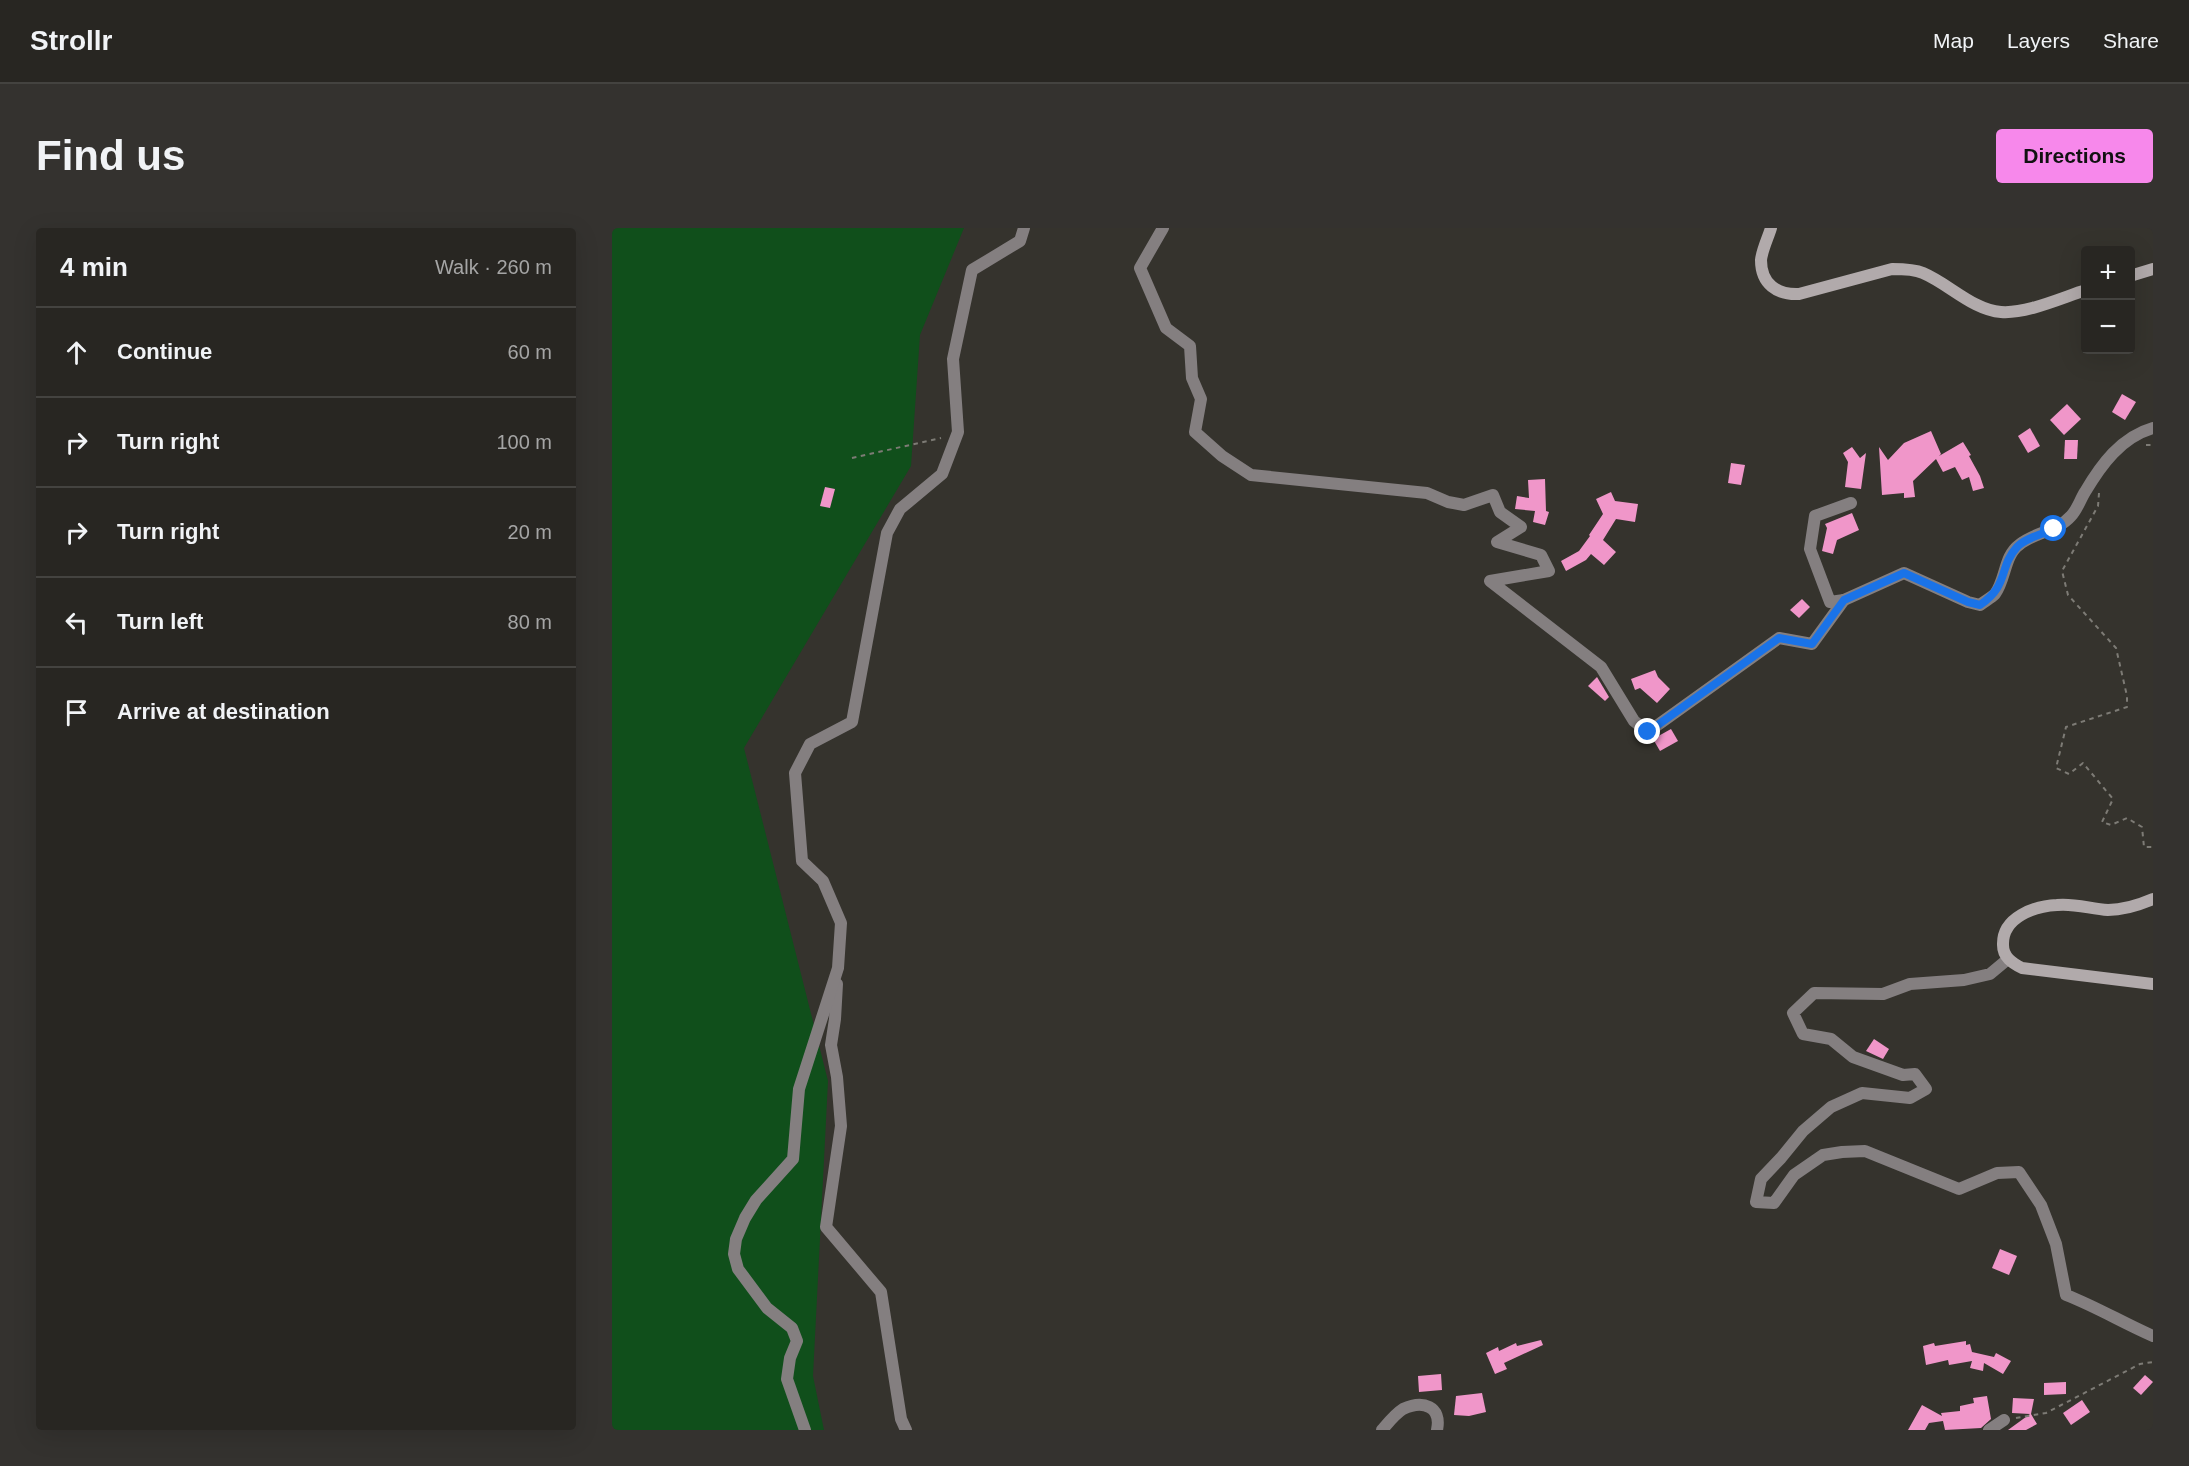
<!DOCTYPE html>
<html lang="en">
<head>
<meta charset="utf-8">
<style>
  :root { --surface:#282622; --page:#34322f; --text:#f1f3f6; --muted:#a5a5a5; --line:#444340; --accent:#f788eb }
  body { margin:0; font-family:Helvetica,sans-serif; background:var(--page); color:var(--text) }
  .controls { position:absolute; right:18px; top:18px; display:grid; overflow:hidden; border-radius:6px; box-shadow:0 6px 24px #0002 }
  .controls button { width:54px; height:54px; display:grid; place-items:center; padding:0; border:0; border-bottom:2px solid var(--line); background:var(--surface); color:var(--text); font:30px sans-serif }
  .stop { position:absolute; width:18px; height:18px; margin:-14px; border:4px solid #1a73e8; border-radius:50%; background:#fff }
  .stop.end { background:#1a73e8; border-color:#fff; box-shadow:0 2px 6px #0008 }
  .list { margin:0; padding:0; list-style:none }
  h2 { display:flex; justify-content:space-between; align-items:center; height:78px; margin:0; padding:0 24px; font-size:26px }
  h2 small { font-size:20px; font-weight:400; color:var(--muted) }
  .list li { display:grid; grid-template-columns:39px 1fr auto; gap:18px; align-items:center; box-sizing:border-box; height:90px; padding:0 24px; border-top:2px solid var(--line) }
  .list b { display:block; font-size:22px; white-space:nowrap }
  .list em { font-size:20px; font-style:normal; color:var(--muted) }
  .icon { flex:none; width:33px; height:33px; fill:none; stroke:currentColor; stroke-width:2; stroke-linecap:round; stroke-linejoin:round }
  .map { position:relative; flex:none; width:1541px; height:1202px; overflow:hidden; border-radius:6px }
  header { display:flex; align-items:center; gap:36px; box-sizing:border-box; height:84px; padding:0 30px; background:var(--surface); border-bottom:2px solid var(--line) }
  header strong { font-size:28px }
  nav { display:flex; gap:33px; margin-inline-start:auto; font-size:21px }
  .intro { display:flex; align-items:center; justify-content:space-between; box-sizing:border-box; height:144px; padding:0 36px }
  h1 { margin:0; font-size:42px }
  .button { padding:15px 27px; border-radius:6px; background:var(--accent); color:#111; font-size:21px; font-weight:700 }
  main { display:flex; gap:36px; padding:0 36px }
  aside { flex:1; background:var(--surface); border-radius:6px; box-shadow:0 6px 24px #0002 }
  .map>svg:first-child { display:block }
</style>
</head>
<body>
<header>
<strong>Strollr</strong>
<nav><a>Map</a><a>Layers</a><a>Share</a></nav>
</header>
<div class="intro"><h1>Find us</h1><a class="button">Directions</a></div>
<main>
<aside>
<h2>4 min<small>Walk · 260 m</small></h2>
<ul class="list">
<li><svg class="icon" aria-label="ahead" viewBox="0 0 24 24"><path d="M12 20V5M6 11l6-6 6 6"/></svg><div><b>Continue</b></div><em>60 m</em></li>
<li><svg class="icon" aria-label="right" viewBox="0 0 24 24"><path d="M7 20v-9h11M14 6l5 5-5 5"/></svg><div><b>Turn right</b></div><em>100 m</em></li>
<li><svg class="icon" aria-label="right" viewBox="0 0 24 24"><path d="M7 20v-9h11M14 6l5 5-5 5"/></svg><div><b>Turn right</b></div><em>20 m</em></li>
<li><svg class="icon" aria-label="left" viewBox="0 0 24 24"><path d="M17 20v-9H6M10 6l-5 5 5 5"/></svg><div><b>Turn left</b></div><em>80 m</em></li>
<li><svg class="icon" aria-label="arrive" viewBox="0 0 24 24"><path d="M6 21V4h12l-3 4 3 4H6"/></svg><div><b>Arrive at destination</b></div></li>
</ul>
</aside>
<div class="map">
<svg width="1541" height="1202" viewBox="0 0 1541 1202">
  <rect width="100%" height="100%" fill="#35332d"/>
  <path fill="#104f1b" d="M0,0H352L308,107L299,238L132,520L216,853L201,1148L212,1202H0Z"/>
  <g fill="#f096c9">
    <path d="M1510,166L1524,174L1513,192L1500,184Z"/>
    <path d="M1455,176L1469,191L1452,207L1438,192Z"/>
    <path d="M1418,200L1428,218L1416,225L1406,208Z"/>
    <path d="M1319,203L1329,226L1327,228L1351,214L1359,227L1357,228L1368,248L1372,260L1361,263L1357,249L1350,252L1343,239L1331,244L1324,231L1301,253L1303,269L1292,270V265L1270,267L1267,219L1276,232L1292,215Z"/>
    <path d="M1453,212H1466L1465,231H1452Z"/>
    <path d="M1240,219L1248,230L1254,225L1249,261L1233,259L1236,234L1231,225Z"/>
    <path d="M1119,235L1133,237L1129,257L1116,255Z"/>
    <path d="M933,251L934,283L937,284L933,297L921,294L923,283L903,281L905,268L917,270L916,252Z"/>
    <path d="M213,259L223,261L218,280L208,278Z"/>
    <path d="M999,264L1003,273L1026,276L1023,294L1004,291L991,312L1004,324L992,337L979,326L974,332L954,343L949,333L967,323L978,308L977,307L991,286L984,271Z"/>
    <path d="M1240,285L1247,302L1225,312L1221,326L1210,323L1215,300L1213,296Z"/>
    <path d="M1190,371L1198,379L1187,390L1178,382Z"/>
    <path d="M1043,442L1046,449L1058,461L1045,475L1028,460L1023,462L1019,451Z"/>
    <path d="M985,449L997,469L993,473L976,458Z"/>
    <path d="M1059,501L1066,513L1048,523L1041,511Z"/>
    <path d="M1262,811L1277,821L1271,831L1254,823Z"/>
    <path d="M1388,1021L1405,1028L1397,1047L1380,1040Z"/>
    <path d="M929,1112L931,1117L892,1135L895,1141L883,1146L874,1125L886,1119L887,1123L904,1115L905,1118Z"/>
    <path d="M1354,1113V1117L1358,1116L1360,1124L1382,1129L1384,1125L1399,1133L1391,1146L1372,1135L1371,1143L1358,1140L1360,1133L1337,1137L1336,1132L1314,1137L1311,1118L1322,1115L1323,1118Z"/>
    <path d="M829,1146L830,1162L807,1164L806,1148Z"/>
    <path d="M1533,1147L1541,1154L1529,1167L1521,1160Z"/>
    <path d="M1454,1154V1166L1432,1167V1155Z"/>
    <path d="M870,1165L874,1184L857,1188L842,1187L844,1168Z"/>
    <path d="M1375,1168L1379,1191L1369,1200L1333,1202L1331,1193L1317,1195L1313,1202H1296L1310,1177L1330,1188L1329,1185L1348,1183V1178L1362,1175L1361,1170Z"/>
    <path d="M1401,1170L1422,1171L1419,1186L1425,1196L1414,1202H1396L1418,1186L1400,1185Z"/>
    <path d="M1470,1172L1478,1184L1459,1197L1451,1185Z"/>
  </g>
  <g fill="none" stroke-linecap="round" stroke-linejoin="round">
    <g stroke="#7d7b75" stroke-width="2" stroke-dasharray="4.5 4.5" stroke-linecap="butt">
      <path d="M1534,217H1541"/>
      <path d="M240,230L329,210"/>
      <path d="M1487,265L1486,278L1450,343L1456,367L1504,420L1515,468V479L1454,499L1444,540L1457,546L1471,535L1501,571L1490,594L1499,597L1515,590L1530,599L1532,619H1541"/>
      <path d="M1404,1190L1434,1185L1528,1136L1541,1134"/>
    </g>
    <g stroke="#847f80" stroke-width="12">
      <path d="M551,0L528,40L554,100L578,118L580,150L589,171L583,204L610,228L639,247L815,265L836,274L852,277L881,267L888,284L909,299L885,314L929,327L937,343L878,353L989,439L1022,493L1036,504L1167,410L1200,416L1232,372L1218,374L1198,321L1203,288L1239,275"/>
      <path d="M1232,372L1292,345L1356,374L1368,377C1373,373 1379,370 1383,366C1394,351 1392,328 1407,317C1422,304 1445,304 1459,288C1465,282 1468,272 1473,264C1489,237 1509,209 1541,200"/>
      <path d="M1396,731L1378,746L1352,752L1298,756L1271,766L1202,765L1181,785L1191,806L1219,811L1241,829L1291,847L1303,846L1314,861L1298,870L1250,865L1219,879L1191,903L1169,930L1149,951L1144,974L1162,975L1182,947L1211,927L1230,924L1253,923L1347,961L1385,945L1407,944L1429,977L1444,1016L1454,1067C1485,1079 1511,1095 1541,1108"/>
      <path d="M225,756L223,791L219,817L225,849L229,898L214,999L269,1064L289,1191L294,1202"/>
      <path d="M193,1202L175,1151L178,1130L185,1113L180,1100L155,1080L126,1041L122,1026L124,1011L133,990L144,972L181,931L187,861L226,740L229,695L211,653L190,633L183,545L198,516L240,494L275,305L288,281L330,246L346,204L341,131L360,42L408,13L412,0"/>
      <path d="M770,1202C776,1195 783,1186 791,1181C811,1172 830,1178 825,1202"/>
      <path d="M1377,1202L1392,1192"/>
    </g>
    <g stroke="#b1aaab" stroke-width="12">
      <path d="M1159,0C1156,10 1150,22 1149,32C1149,56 1165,67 1187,66L1280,41C1290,41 1302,41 1311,45C1337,56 1361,82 1389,84C1414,86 1449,70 1474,62"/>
      <path d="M1518,48L1541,41"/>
      <path d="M1541,671C1527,677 1511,682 1496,682C1479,681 1462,675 1445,677C1423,678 1390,689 1391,717C1391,729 1400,735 1410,740L1541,756"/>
    </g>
  </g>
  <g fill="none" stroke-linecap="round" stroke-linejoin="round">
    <path stroke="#1a73e8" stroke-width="8" d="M1036,504L1167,410L1200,416L1232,372L1292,345L1356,374L1368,377C1398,356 1386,340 1405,319C1413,310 1431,306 1442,301"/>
  </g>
</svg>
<div class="controls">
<button>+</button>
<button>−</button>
</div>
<div class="stop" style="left:1442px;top:301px"></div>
<div class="stop end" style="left:1036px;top:504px"></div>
</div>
</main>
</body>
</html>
